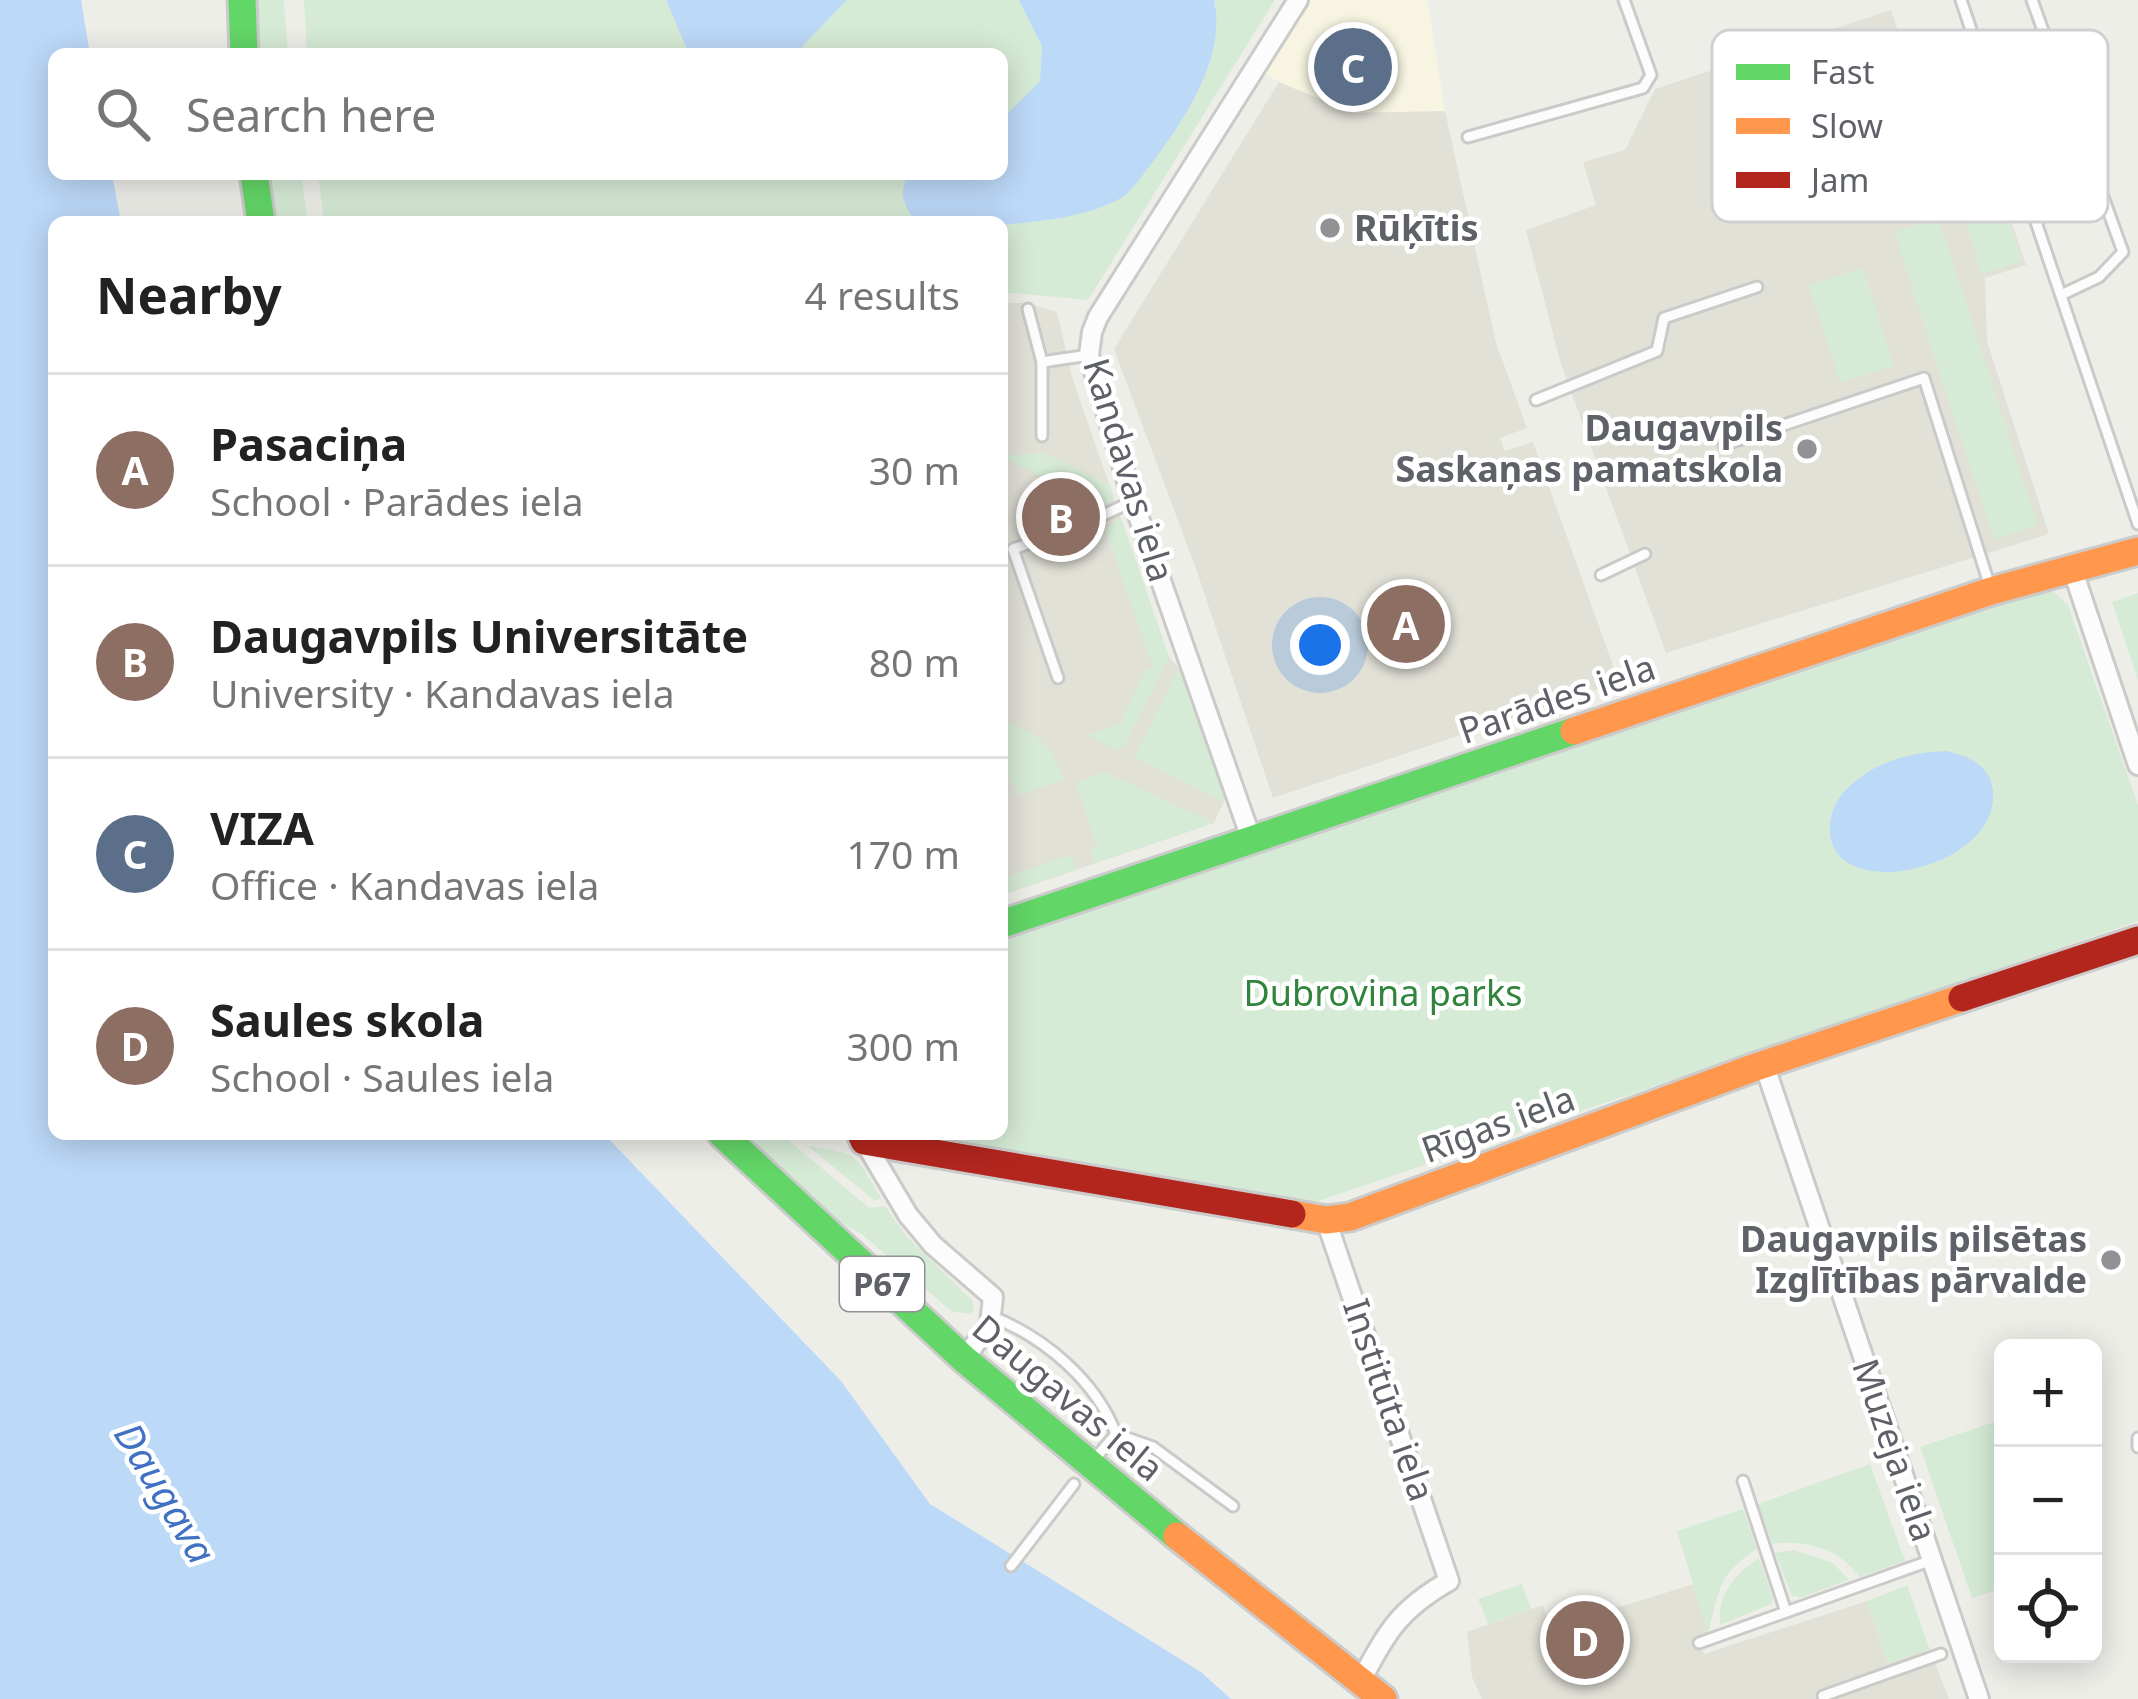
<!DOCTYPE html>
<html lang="en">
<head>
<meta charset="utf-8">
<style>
  :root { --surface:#fff; --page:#f2f2f2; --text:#222; --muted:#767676; --line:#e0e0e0; --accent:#ea580c }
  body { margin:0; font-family:"Noto Sans",sans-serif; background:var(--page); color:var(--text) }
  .controls { position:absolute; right:36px; bottom:36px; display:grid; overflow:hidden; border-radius:18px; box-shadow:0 6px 30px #0003 }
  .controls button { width:108px; height:108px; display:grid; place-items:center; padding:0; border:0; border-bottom:3px solid var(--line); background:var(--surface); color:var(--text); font:60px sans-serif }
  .you { position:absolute; left:1320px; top:645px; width:42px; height:42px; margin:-30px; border:9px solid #fff; border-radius:50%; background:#1a73e8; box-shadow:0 0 0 18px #1a73e833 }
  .badge { display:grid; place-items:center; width:78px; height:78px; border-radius:50%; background:var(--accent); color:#fff; font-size:39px; font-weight:700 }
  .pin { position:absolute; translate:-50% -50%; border:6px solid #fff; box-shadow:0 3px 12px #0006 }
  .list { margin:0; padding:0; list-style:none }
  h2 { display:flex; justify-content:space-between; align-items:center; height:156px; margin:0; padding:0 48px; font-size:51px }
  h2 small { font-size:39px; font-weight:400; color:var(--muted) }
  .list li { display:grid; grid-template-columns:78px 1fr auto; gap:36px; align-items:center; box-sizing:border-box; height:192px; padding:0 48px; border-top:3px solid var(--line) }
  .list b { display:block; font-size:45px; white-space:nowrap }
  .list p { margin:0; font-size:39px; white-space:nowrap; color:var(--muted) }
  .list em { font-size:39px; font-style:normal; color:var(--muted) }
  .icon { flex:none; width:66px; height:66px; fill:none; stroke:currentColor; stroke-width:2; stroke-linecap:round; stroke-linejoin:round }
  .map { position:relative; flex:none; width:2138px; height:1699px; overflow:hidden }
  .search { position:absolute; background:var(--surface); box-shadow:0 6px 30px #0003; left:48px; top:48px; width:960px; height:132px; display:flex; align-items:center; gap:30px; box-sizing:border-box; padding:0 42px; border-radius:18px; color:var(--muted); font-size:45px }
  .panel { position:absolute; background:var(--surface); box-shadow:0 6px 30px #0003; left:48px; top:216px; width:960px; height:924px; border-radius:18px }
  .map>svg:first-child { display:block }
</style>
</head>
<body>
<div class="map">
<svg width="2138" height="1699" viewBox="0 0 2138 1699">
  <rect width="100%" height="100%" fill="#eeeee9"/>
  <path fill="#f7f5e2" d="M1311,0H1427L1445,111L1353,113L1296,91L1265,74Z"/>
  <g fill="#e2e1d8">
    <path d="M1891,10L1961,216L2005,203L2026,265L1985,278L1987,341L2049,534L1666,653L1561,364L1526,230L1596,205L1583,162L1625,150L1655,89Z"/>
    <path d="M1279,82L1353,113L1445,111L1496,343L1527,428L1500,438L1505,451L1533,442L1619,682L1273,798L1195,566L1114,349Z"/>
    <path d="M1002,303H1026L1057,312L1072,377L1169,657L1179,668L1225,799L1214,823L1002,895Z"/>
    <path d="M1694,1584L1708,1634L1700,1643L1704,1654L1867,1601L1888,1663L1930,1650L1949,1699H1482L1472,1677L1467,1632L1543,1605L1551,1628Z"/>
  </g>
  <g fill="#d6ebd6">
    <path d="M255,0H284L288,54H258Z"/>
    <path d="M304,0H666L689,54H307Z"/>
    <path d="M847,0H1019L1042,46L1040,81L1002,119V54H795Z"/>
    <path d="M1214,0H1275L1088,300L1002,292V225L1051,220L1107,205L1216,7Z"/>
    <path d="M269,174H301L308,222H275Z"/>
    <path d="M318,174H909L906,178L915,219L924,222H324Z"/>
    <path d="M2005,208L2022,261L1982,274L1965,221Z"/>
    <path d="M1938,218L2038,525L1994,539L1894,232Z"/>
    <path d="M1863,268L1894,366L1840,383L1809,285Z"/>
    <path d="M1042,452L1110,485L1115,500L1088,511L1069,501L1072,492L1009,460L1002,462V457Z"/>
    <path d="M1116,520H1122L1169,657L1124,747L1117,750L1087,735L1125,722L1123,715L1145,671L1153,667L1106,530Z"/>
    <path d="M2037,588L2054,592L2068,605L2138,805V921L1307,1205L900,1134H1002V936Z"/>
    <path d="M2138,593V681L2112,602Z"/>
    <path d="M1179,668L1225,799L1220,801L1134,757Z"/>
    <path d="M1002,722C1037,728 1053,749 1065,780L1017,795L1002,761Z"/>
    <path d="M1105,772L1109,774L1214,823L1094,863L1090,853L1097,845L1076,782Z"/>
    <path d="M1067,856L1073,858L1077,870L1002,895V878Z"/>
    <path d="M738,1134H781L869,1208L885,1206L907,1237L973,1301L974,1309L970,1314L951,1311L864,1236L815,1206Z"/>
    <path d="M808,1146C859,1154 855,1153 881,1198L875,1201Z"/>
    <path d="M2003,1419V1588L1972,1598L1920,1447Z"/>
    <path d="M1870,1464L1905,1561L1859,1577C1841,1549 1804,1539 1772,1544L1758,1504Z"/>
    <path d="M1743,1509L1757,1549C1716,1575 1719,1593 1708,1634L1677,1531Z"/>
    <path d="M1794,1550L1833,1563L1849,1580L1802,1597L1792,1596L1775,1553Z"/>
    <path d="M1759,1558L1773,1599L1771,1604L1720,1625C1717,1595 1735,1573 1759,1558Z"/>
    <path d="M1522,1584L1531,1609L1488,1624L1478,1599Z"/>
    <path d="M1907,1585L1930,1650L1888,1663L1867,1601Z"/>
  </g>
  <g fill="#bdd9f8">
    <path d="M0,0H81L90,54H54V174H112L121,222H54V1134H604L841,1381L930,1504L1201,1672L1231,1699H0Z"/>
    <path d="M666,0H847L795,54H689Z"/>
    <path d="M1019,0H1214C1227,57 1185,119 1152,163C1142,175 1134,190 1121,198C1085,218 1042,221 1002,225V222L915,220C903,204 898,192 909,174H1002V119L1040,81L1042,46Z"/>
    <path d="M1947,751C1970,757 1990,765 1993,791C2001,871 1822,909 1830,823C1832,807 1840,794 1852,784C1880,760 1912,752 1947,751Z"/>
  </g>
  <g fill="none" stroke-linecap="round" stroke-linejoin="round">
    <g stroke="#cacbc9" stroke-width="15">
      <g id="lane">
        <path d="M1961,0L2138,524"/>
        <path d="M2032,0L2123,252L2099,277L2061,295"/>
        <path d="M1468,137L1643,88L1651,75L1624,0"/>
        <path d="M1028,309L1042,362V436"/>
        <path d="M1042,362L1089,355"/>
        <path d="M1536,400L1657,351L1664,318L1757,287"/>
        <path d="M1724,445L1924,378L1991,590"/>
        <path d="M1601,575L1645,554"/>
        <path d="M1058,678L1013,549L1091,521L1133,501"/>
        <path d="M993,1317C1045,1338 1096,1381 1116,1434"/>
        <path d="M1116,1434L1153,1447L1233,1506"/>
        <path d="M2138,1438V1447"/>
        <path d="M1099,1454L1116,1434"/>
        <path d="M1743,1481L1786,1612"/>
        <path d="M1011,1566L1074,1484"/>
        <path d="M1699,1643L1932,1560"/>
        <path d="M1823,1696L1941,1654"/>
      </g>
    </g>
    <g stroke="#cacbc9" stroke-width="24">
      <g id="street">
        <path d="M2072,568L2138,765"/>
        <path d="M1252,841L1133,501L1089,355L1092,332L1098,317L1298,0"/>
        <path d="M1764,1064L1979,1699"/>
        <path d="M864,1141L908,1215L933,1245L993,1297L990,1324L964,1359"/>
        <path d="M1326,1220L1449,1581C1400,1609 1386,1632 1361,1681"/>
      </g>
    </g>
    <g stroke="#cbcbcb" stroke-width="33">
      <g id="fast">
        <path d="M242,0L244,54"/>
        <path d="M254,174L261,222"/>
        <path d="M1002,924L1574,731"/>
        <path d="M722,1134L964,1359L1177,1536"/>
      </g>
    </g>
    <g stroke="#cbcbcb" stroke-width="33">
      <g id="slow">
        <path d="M1574,731L1991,591L2138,551"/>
        <path d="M1292,1214L1326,1220L1350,1217L1753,1068L1962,998"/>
        <path d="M1177,1536L1383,1699"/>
      </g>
    </g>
    <g stroke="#cbcbcb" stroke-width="33">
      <g id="jam">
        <path d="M1962,998L2138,940"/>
        <path d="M861,1134L864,1141L1292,1214"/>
      </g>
    </g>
    <use href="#lane" stroke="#fcfcfc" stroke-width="9"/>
    <use href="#street" stroke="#fcfcfc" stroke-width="18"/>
    <use href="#fast" stroke="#63d668" stroke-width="27"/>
    <use href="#slow" stroke="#ff974d" stroke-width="27"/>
    <use href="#jam" stroke="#b3261e" stroke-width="27"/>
  </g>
  <g fill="#909294" stroke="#fff" stroke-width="4.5">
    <circle cx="1330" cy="228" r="12"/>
    <circle cx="1807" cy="449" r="12"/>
    <circle cx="2111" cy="1260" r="12"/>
  </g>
  <g text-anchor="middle" stroke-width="9" stroke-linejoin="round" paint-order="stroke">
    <rect fill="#fff" stroke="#8e9095" stroke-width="3" x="840" y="1257" width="84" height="54" rx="9"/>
    <g font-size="33" font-weight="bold" fill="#5e6167">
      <text x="882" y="1296">P67</text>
    </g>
    <g font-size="36" font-weight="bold" fill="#5e6167" stroke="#fff" text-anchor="end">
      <text x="1354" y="241" text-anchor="start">Rūķītis</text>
      <text x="1783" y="441">Daugavpils<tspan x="1783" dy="41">Saskaņas pamatskola</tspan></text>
      <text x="2087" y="1252">Daugavpils pilsētas<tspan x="2087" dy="41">Izglītības pārvalde</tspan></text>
    </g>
    <g font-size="36" fill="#5e6167" stroke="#fff">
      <text transform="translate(1129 470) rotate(73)" y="13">Kandavas iela</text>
      <text transform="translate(1557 699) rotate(-19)" y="13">Parādes iela</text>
      <text transform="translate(1498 1124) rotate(-20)" y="13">Rīgas iela</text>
      <text transform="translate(1068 1398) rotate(40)" y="13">Daugavas iela</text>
      <text transform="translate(1389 1400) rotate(71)" y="13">Institūta iela</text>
      <text transform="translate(1895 1450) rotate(71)" y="13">Muzeja iela</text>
    </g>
    <g font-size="36" fill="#30843c" stroke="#fff">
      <text x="1383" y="1006">Dubrovina parks</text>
    </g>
    <g font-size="39" font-style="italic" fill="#4071c2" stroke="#fff">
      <text transform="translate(165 1493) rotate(59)" y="14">Daugava</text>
    </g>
  </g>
  <rect x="1712" y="30" width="396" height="192" rx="18" fill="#fff" stroke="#cfd0d1" stroke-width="3"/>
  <rect x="1736" y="64" width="54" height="16" fill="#63d668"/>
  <rect x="1736" y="118" width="54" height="16" fill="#ff974d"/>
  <rect x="1736" y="172" width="54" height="16" fill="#b3261e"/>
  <g font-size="33" fill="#5e6167">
    <text x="1811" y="84">Fast</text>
    <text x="1811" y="138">Slow</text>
    <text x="1811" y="192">Jam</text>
  </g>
</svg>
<div class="controls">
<button>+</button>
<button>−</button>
<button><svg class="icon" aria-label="locate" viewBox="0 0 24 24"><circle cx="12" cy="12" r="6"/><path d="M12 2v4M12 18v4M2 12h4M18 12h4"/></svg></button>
</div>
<div class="you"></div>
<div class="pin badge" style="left:1406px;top:624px;background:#8d6e63">A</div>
<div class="pin badge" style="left:1061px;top:517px;background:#8d6e63">B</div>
<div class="pin badge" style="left:1353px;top:67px;background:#5c6f8a">C</div>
<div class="pin badge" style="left:1585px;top:1640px;background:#8d6e63">D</div>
<div class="search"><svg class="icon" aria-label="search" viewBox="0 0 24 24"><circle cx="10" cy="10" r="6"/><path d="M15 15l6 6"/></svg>Search here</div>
<section class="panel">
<h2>Nearby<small>4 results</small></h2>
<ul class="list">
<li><span class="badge" style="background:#8d6e63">A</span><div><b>Pasaciņa</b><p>School · Parādes iela</p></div><em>30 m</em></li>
<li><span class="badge" style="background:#8d6e63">B</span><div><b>Daugavpils Universitāte</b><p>University · Kandavas iela</p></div><em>80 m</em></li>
<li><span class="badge" style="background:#5c6f8a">C</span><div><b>VIZA</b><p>Office · Kandavas iela</p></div><em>170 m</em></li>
<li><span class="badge" style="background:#8d6e63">D</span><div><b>Saules skola</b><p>School · Saules iela</p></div><em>300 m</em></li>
</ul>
</section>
</div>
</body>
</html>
